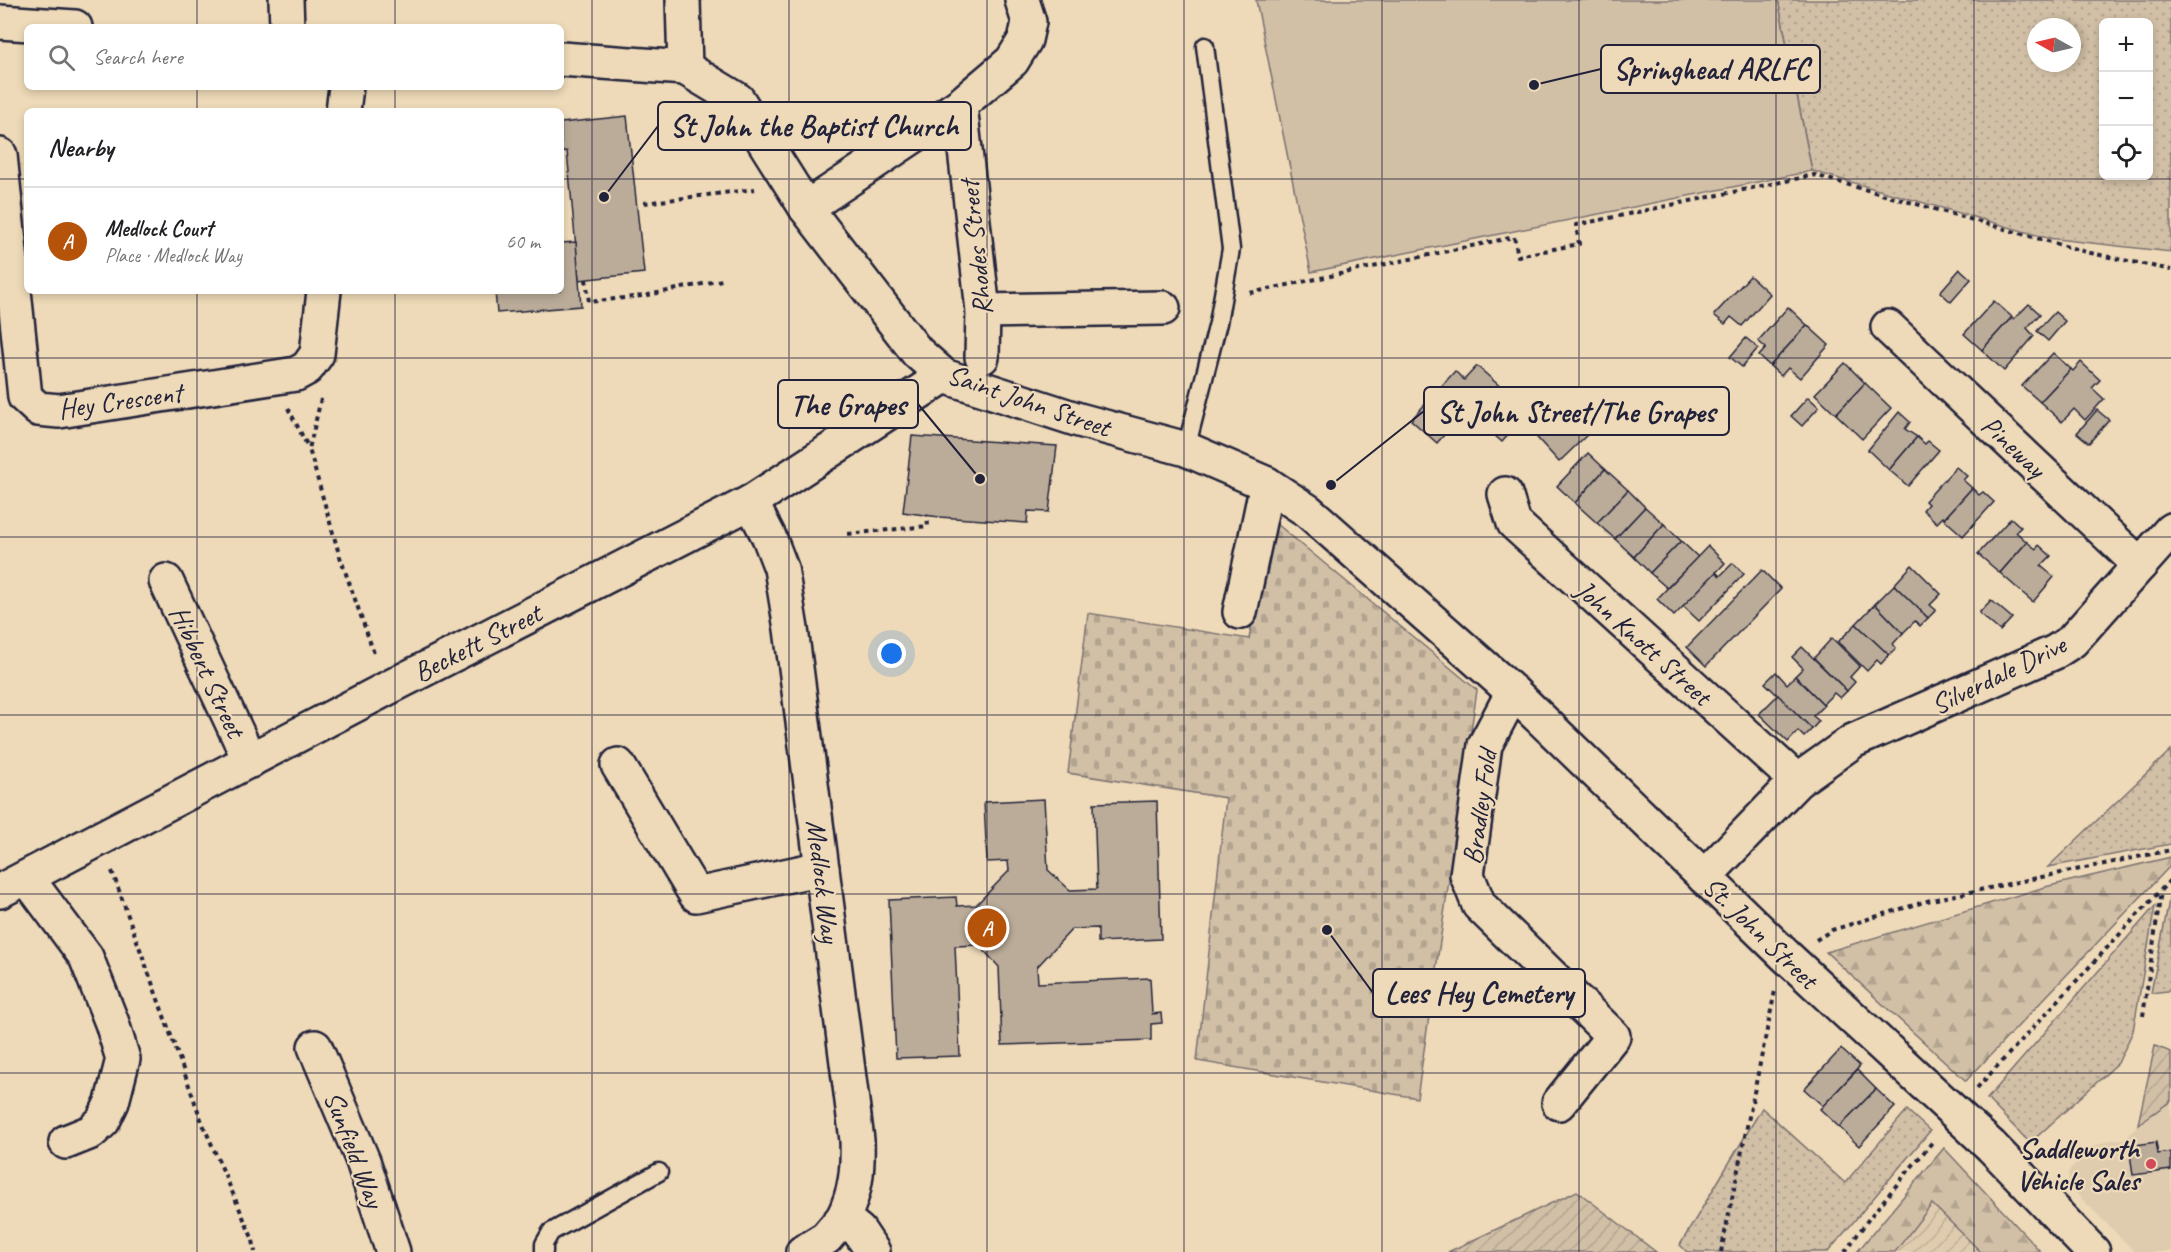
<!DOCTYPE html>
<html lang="en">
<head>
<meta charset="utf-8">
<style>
  :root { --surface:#fff; --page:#f6f6f6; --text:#202124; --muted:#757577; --line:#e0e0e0; --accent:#b45309 }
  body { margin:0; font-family:Caveat,sans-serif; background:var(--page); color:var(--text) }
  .controls { position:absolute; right:18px; top:18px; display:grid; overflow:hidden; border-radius:9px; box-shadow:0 3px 9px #0003 }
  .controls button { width:54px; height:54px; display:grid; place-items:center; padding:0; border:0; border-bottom:2px solid var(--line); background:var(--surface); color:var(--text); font:30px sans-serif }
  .compass { position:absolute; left:2027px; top:18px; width:54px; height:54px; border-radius:50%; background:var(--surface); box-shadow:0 3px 9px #0003; rotate:278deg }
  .you { position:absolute; left:892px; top:654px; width:21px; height:21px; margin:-15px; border:4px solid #fff; border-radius:50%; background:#1a73e8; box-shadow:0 0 0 9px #1a73e833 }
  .badge { display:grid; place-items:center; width:39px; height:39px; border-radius:50%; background:var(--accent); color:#fff; font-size:20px; font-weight:700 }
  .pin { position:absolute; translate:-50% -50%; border:3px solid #fff; box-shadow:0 2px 6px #0006 }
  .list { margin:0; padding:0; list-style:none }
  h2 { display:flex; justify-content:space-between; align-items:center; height:78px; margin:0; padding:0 24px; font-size:26px }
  h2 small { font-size:20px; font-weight:400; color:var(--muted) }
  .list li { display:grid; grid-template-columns:39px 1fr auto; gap:18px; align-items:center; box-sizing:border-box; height:108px; padding:0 24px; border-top:2px solid var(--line) }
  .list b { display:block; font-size:22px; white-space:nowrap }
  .list p { margin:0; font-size:20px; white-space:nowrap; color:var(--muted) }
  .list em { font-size:20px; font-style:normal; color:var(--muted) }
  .icon { flex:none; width:33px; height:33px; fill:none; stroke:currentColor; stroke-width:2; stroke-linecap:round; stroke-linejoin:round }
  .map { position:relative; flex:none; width:2171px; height:1252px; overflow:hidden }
  .search { position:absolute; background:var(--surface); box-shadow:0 3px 9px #0003; left:24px; top:24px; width:540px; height:66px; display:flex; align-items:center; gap:15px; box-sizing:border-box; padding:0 21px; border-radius:9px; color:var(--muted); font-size:22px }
  .panel { position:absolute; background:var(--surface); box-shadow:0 3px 9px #0003; left:24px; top:108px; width:540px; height:186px; border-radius:9px }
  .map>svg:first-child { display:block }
</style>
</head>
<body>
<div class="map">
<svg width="2171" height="1252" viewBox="0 0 2171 1252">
  <defs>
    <pattern id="industrial-furrows" width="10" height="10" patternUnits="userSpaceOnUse" patternTransform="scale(1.5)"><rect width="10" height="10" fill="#dfccaf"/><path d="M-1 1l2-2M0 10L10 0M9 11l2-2" fill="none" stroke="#bfaf97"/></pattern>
    <pattern id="grass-dots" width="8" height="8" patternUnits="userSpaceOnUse" patternTransform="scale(1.5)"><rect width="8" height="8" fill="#d1bfa6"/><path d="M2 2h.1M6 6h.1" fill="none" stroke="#b3a490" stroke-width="1.8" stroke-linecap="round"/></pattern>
    <pattern id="forest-firs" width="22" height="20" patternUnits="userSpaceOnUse" patternTransform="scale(1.5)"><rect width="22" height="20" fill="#d1bfa6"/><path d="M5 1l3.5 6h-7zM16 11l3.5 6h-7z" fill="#b3a490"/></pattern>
    <pattern id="cemetery-stones" width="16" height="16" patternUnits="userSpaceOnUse" patternTransform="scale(1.5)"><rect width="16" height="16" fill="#d1bfa6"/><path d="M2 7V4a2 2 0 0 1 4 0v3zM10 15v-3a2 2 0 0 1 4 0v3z" fill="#b3a490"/></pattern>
    <pattern id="garden-furrows" width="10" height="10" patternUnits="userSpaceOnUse" patternTransform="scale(1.5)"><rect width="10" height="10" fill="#d1bfa6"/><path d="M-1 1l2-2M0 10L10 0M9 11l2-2" fill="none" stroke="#b3a490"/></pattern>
  </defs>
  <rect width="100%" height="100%" fill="#eedab8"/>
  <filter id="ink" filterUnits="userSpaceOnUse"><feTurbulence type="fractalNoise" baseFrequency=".0167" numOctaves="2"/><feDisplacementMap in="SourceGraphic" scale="12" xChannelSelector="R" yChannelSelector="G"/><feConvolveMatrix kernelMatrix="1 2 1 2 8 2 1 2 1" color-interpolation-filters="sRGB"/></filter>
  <g filter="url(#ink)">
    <path fill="#dfccaf" d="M2171,1101V1252H2135L2072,1189L2068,1178L2070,1169L2093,1147L2110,1140L2126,1139L2138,1124Z"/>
    <path fill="url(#industrial-furrows)" d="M1932,1204L1981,1252H1895Z"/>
    <g fill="url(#grass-dots)" stroke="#7a7070" stroke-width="1.5" fill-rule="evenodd">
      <path d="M1778,0H2171V252L2047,238L1812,171ZM2104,22H2148V176H2104ZM2036,27H2072V63H2036Z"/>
      <path d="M2171,750V844L2048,867Z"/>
      <path d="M2171,890V987L2167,991L2151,993Z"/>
      <path d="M2155,906L2133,1031L2118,1063L2030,1143L1987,1099Z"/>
      <path d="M1762,1108L1845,1183L1907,1110L1930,1131L1828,1252H1687L1680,1245Z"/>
    </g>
    <g fill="url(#forest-firs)" stroke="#7a7070" stroke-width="1.5">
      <path d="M2171,857V865L1966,1081L1826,952L2045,887Z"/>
      <path d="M1944,1148L2041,1252H1981L1932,1204L1895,1252H1857Z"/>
    </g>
    <path fill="url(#cemetery-stones)" stroke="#7a7070" stroke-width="1.5" d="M1271,519L1477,690L1417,1098L1197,1061L1226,798L1068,773L1088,613L1249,639Z"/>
    <g fill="url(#garden-furrows)" stroke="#7a7070" stroke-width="1.5">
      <path d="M2155,1046L2171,1052V1101L2138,1124Z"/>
      <path d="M1577,1191L1656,1252H1448Z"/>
    </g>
    <path fill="#d1bfa6" stroke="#7a7070" stroke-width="1.5" d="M1256,0H1778L1812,171L1311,272Z"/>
    <g fill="#bbac99" stroke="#22223b" stroke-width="1.5">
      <path d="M627,116L644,273L579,280L567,151L561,152V123Z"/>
      <path d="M576,242L581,306L497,313L495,291H561V243Z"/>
      <path d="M1960,269L1971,279L1951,302L1940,292Z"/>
      <path d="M1750,276L1770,294L1742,326L1731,317L1725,324L1714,315Z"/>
      <path d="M1994,301L2012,317L1982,350L1964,334Z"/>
      <path d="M2029,304L2040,314L2027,328L2034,336L2004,371L1982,350L2012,317L2014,319Z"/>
      <path d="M1788,307L1807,325L1770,366L1759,356L1766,348L1758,341Z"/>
      <path d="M2055,312L2065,321L2048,341L2037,331Z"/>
      <path d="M1807,325L1829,345L1800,378L1788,368L1781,376L1770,366Z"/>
      <path d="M1746,338L1758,348L1742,367L1730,357Z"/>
      <path d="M2053,353L2071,369L2040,402L2022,386Z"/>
      <path d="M2081,362L2100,380L2092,388L2104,399L2085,420L2074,409L2062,422L2040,402L2071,369L2073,371Z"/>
      <path d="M1845,363L1865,383L1836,414L1815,394Z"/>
      <path d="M1477,366L1529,412L1502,442L1466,410L1437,443L1411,420L1455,371L1464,380Z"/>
      <path d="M1865,383L1891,408L1862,439L1836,414Z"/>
      <path d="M1808,397L1819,407L1802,426L1791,416Z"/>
      <path d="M1561,401L1590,432L1559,462L1530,430Z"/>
      <path d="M2097,410L2109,420L2089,443L2077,433Z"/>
      <path d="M1899,412L1910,422L1905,429L1917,437L1889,470L1868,450Z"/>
      <path d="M912,436L1057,446L1049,512L1028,511L1027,523L939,517L903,512Z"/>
      <path d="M1917,437L1925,444L1928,441L1939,450L1908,486L1889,470Z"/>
      <path d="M1588,453L1605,469L1575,503L1557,486Z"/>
      <path d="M1956,467L1967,476L1963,480L1972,488L1944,519L1943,517L1937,523L1923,510L1928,504L1925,501Z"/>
      <path d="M1605,469L1628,490L1597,523L1575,503Z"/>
      <path d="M1972,488L1979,495L1983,492L1994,502L1963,536L1944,519Z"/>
      <path d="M1628,490L1645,507L1615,539L1597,523Z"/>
      <path d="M1645,507L1664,524L1634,557L1615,539Z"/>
      <path d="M2011,518L2021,527L2016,532L2027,542L2000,573L1978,554Z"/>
      <path d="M1664,524L1681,541L1650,573L1634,557Z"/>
      <path d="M1681,541L1698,557L1667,588L1650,573Z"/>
      <path d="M2027,542L2036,549L2039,545L2051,556L2041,566L2054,577L2033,602L2000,573Z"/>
      <path d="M1708,546L1725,563L1674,616L1657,599Z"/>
      <path d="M1733,563L1744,574L1699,621L1683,606L1716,572L1720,576Z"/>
      <path d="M1912,565L1941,594L1930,605L1936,610L1928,618L1894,585Z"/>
      <path d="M1762,570L1781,589L1706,666L1687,647Z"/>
      <path d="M1894,585L1928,618L1920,626L1915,621L1903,633L1875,604Z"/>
      <path d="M1991,600L2012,618L2000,631L1979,613Z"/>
      <path d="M1875,604L1903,633L1893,644L1896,648L1889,655L1856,624Z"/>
      <path d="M1856,624L1889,655L1881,664L1877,660L1867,671L1838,642Z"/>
      <path d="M1832,638L1860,666L1850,677L1855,682L1847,691L1814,658Z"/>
      <path d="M1802,647L1847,691L1840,698L1834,693L1823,704L1795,676L1803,668L1792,657Z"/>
      <path d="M1776,672L1787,684L1795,676L1824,705L1813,716L1819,721L1812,729L1765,683Z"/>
      <path d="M1778,695L1812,729L1804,737L1798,731L1788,742L1759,714Z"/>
      <path d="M1044,799L1048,870L1070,890L1097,889L1094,803L1157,801L1161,939L1098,942V928L1072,929L1037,967L1038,983L1150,978L1152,1014L1161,1013L1162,1023L1151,1024V1040L1002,1045L999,967L979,945L955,946L960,1056L896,1058L889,900L956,897L957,906L976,905L1009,871L1008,861L987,862L984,802Z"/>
      <path d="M1841,1049L1860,1066L1823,1106L1804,1089Z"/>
      <path d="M1857,1070L1876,1089L1839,1127L1820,1109Z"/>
      <path d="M1876,1089L1895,1107L1859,1146L1839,1127Z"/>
      <path d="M2156,1142L2158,1154L2171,1152V1170L2133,1175L2129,1146Z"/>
    </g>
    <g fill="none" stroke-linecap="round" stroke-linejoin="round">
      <g stroke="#22223b" stroke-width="21">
        <g id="lane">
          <path d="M1186,449L1218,323L1231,249L1205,46"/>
          <path d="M544,1252V1244L551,1232L659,1172"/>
        </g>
      </g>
      <g stroke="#22223b" stroke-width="38">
        <g id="street">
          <path d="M286,0L287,27"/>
          <path d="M683,0L685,68"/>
          <path d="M960,105L983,311L982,357"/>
          <path d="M343,111L346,87"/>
          <path d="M0,155L25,397L38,409L59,411L296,374L307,368L317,354L324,291"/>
          <path d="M806,208L960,105L1012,61L1025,40L1029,22L1022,0"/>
          <path d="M983,311L1163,308"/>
          <path d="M1888,327L2140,565"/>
          <path d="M1505,494L1514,523L1797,781"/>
          <path d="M751,502L769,537L781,568L791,629L857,1140C858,1169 856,1192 843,1218L859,1231L873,1252"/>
          <path d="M166,581L250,761"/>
          <path d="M1240,612L1267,484"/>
          <path d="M1513,692L1485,745L1467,875L1479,905L1613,1036L1559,1103"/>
          <path d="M618,765L696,895L822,868"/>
          <path d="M1704,877L1797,781L1853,741L2055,652L2072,641L2171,530"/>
          <path d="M27,878L86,957L112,1023L123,1059L112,1102L103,1121L91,1132L66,1142"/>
          <path d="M0,891L386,689L751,502L944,376"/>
          <path d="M315,1047L363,1161L393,1252"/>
          <path d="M803,1252L826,1238L843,1218"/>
        </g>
      </g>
      <g stroke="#22223b" stroke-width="38">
        <g id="secondary">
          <path d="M0,22L75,27"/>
          <path d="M561,59L685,68L738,100L806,208L917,352L944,376L1079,420L1186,449L1267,484L1308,511L1513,692L1787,957L1924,1084"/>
          <path d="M1991,1146L2093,1252"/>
        </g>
      </g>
      <g stroke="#22223b" stroke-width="4" stroke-dasharray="4.5 4.5" stroke-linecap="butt">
        <path d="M644,203L755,189"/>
        <path d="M586,279L589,302L643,296L722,280"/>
        <path d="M1250,293L1514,237L1518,256L1579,244L1576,225L1814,175L2086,252L2171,270"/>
        <path d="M321,399L309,449L339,554L375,656"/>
        <path d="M288,408L308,447"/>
        <path d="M848,534L928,526L927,515"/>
        <path d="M112,871L202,1122L253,1240L255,1252"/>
        <path d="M1816,940L1832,930L1927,901L2171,850"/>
        <path d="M2143,1016L2161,891"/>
        <path d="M1977,1088L2171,879"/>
        <path d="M1721,1252L1775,991"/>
        <path d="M1845,1252L1870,1217L1934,1140"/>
      </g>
      <use href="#lane" stroke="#eedab8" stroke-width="16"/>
      <use href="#street" stroke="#eedab8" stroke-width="33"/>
      <use href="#secondary" stroke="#eedab8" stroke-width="33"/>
      <g stroke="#22223b" stroke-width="38" stroke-linecap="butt">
        <path id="secondary-bridge" d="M1924,1084L1991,1146"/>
      </g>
      <use href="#secondary-bridge" stroke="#eedab8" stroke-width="33"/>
    </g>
  </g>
  <path fill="none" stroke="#22223b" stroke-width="1.5" stroke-opacity="0.55" d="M197,0V27M395,0V27M592,0V1252M789,0V1252M987,0V1252M1184,0V1252M1382,0V1252M1579,0V1252M1776,0V1252M1974,0V1252M197,87V111M395,87V111M0,179H27M561,179H2171M197,291V1252M395,291V1252M0,358H2171M0,537H2171M0,715H2171M0,894H2171M0,1073H2171"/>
  <circle fill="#d1495b" stroke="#eedab8" stroke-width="2" cx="2151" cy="1164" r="6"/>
  <g text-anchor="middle" stroke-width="4.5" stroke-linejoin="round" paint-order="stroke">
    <g font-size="28" fill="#22223b" stroke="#eedab8">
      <text transform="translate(975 248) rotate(-96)" y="10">Rhodes Street</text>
      <text transform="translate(120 400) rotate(-8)" y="10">Hey Crescent</text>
      <text transform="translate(1029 400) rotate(19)" y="10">Saint John Street</text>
      <text transform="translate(2014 446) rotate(43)" y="10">Pineway</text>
      <text transform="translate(477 642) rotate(-27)" y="10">Beckett Street</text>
      <text transform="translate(1644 642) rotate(42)" y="10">John Knott Street</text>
      <text transform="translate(208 671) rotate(65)" y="10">Hibbert Street</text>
      <text transform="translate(1998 674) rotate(-26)" y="10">Silverdale Drive</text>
      <text transform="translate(1479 807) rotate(-82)" y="10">Bradley Fold</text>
      <text transform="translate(824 881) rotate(83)" y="10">Medlock Way</text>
      <text transform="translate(1761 932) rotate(44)" y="10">St. John Street</text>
      <text transform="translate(355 1149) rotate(69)" y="10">Sunfield Way</text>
    </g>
    <g font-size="28" font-weight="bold" fill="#22223b" stroke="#eedab8" text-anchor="end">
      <text x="2139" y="1158">Saddleworth<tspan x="2139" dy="32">Vehicle Sales</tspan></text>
    </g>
  </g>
  <path fill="none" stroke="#22223b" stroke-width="2" d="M1534 85L1601 69M604 197L658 126M980 479L918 404M1331 485L1424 411M1327 930L1373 993"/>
  <g fill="#22223b" stroke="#eedab8" stroke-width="2">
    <circle cx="1534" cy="85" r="6"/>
    <circle cx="604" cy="197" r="6"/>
    <circle cx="980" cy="479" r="6"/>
    <circle cx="1331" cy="485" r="6"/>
    <circle cx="1327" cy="930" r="6"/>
  </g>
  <g fill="#eedab8" stroke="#22223b" stroke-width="2">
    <rect x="1601" y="45" width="219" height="48" rx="6"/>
    <rect x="658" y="102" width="313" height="48" rx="6"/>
    <rect x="778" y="380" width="140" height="48" rx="6"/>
    <rect x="1424" y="387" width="305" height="48" rx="6"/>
    <rect x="1373" y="969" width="212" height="48" rx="6"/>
  </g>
  <g font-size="30" text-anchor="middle" font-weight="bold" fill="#22223b">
    <text x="1711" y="79">Springhead ARLFC</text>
    <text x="814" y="136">St John the Baptist Church</text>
    <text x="848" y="415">The Grapes</text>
    <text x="1576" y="422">St John Street/The Grapes</text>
    <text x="1479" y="1003">Lees Hey Cemetery</text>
  </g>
</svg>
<div class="controls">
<button>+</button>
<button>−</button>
<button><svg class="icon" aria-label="locate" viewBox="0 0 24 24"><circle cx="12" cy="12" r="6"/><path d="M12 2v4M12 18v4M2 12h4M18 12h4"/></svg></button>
</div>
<svg class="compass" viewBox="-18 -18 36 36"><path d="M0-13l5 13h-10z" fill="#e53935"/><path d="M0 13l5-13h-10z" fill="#757577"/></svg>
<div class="you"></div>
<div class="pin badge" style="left:987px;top:928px">A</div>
<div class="search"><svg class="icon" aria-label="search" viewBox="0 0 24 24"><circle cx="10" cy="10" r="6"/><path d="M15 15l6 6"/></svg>Search here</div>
<section class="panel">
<h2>Nearby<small></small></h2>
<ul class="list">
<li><span class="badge">A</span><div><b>Medlock Court</b><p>Place · Medlock Way</p></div><em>60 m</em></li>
</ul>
</section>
</div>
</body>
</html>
